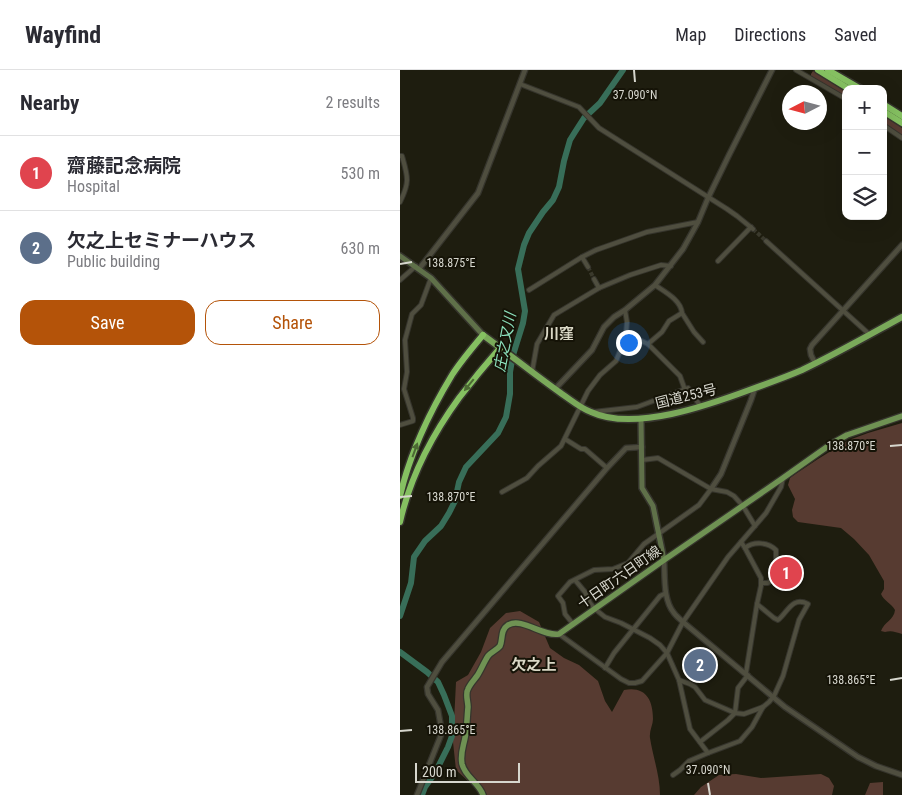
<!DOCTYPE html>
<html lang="en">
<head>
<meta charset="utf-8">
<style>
  :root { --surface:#fff; --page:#f2f2f3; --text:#2b2b33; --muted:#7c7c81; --line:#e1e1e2; --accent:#b45309 }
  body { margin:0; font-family:"Roboto Condensed","Noto Sans JP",sans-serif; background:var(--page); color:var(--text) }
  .controls { position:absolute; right:15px; top:15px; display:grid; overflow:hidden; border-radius:10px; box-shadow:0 5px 20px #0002 }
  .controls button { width:45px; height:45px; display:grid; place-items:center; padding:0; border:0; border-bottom:1px solid var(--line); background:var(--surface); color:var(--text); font:25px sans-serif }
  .compass { position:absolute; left:382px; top:15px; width:45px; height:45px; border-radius:50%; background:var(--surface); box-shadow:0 5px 20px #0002; rotate:264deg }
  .scale { position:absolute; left:15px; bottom:12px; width:105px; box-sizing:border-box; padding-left:5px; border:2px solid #d7d7ce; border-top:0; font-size:14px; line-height:18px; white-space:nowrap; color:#d7d7ce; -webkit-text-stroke:4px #151307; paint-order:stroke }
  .you { position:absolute; left:228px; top:272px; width:18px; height:18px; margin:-12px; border:4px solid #fff; border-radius:50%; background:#1a73e8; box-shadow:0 0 0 8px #1a73e833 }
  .badge { display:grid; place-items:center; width:32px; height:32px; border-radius:50%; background:var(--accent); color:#fff; font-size:16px; font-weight:700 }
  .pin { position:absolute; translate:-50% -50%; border:2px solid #fff; box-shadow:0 1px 5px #0006 }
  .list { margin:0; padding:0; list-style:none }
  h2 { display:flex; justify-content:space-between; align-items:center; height:65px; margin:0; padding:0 20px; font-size:21px }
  h2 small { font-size:16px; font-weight:400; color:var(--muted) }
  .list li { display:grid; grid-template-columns:32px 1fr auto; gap:15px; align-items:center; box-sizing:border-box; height:75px; padding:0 20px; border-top:1px solid var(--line) }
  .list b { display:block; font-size:19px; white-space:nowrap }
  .list p { margin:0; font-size:16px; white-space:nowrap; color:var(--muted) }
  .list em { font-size:16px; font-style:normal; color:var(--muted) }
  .actions { display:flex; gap:10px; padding:15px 20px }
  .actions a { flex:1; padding:11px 0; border:1px solid var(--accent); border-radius:15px; text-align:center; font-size:18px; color:var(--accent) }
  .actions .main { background:var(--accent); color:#fff }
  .icon { flex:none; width:28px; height:28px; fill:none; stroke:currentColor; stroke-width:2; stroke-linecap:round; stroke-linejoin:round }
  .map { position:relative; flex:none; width:502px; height:725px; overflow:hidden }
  header { display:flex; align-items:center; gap:30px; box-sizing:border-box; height:70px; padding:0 25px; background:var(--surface); border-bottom:1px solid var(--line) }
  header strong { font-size:24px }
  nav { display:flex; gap:28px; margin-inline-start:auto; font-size:18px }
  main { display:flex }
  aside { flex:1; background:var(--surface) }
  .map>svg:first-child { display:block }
</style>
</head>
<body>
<header>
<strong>Wayfind</strong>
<nav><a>Map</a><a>Directions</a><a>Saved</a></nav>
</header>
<main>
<aside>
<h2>Nearby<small>2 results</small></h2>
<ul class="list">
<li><span class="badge" style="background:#e0444e">1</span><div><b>齋藤記念病院</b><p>Hospital</p></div><em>530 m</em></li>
<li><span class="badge" style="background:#5c6f8a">2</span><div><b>欠之上セミナーハウス</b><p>Public building</p></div><em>630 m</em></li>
</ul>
<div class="actions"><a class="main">Save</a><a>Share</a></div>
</aside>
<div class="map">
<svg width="502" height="725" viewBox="0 0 502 725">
  <rect width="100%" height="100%" fill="#1e1d0f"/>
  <g fill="#573b31">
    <path d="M413,1L446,21V28L411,7V4Z"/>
    <path d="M483,45L502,58V66L483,53Z"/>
    <path d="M502,353V564C496,562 491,560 485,562L481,561C484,552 494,550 495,540C491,533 484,531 481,524L484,519V511L469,485L454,469L441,458L398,452L393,447L392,440L395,429L388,415L390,408L397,403L418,389L449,370L468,363Z"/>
    <path d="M120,541L139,552L150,578L164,588L179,595L198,611L205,631L212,642L224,620C245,616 253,629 253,649C253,655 249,661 250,668C253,687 260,706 260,725H87L80,715L67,710L56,700L53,672L56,612L68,605L81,582L90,558L106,543Z"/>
    <path d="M336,704L361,708L421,704L429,708L434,716L432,725H294L301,717L319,705Z"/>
    <path d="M483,712V725H465L470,713Z"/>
  </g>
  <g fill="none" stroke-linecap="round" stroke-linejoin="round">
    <g stroke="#386e59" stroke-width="6">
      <path d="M0,546L11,513L14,487L25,471L41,456L49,443L55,431L59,412L66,397L98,363L106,347L110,324V302L113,285L123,253L125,241L118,199L124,175L129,163L143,142L153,130L159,117L164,91L170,70L175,62L184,48L200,33L223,0"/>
      <path d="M0,582L27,602L38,612L44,625L52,646V666L48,677L35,703L25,717L22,725"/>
    </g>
    <g stroke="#3a392c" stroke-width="4" stroke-dasharray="4 2" stroke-linecap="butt">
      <path d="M353,159L366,171"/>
      <path d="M188,197L194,209"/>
    </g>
    <g stroke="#36352d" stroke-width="6">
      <g id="minor">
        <path d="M396,0L446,29"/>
        <path d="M120,14L179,37L199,58L327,139L337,146L353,159"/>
        <path d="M483,55L502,68"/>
        <path d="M0,86H2C8,107 10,112 0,132"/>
        <path d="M366,171L469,264"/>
        <path d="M182,187L188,197"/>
        <path d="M318,191L351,157"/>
        <path d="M194,209L199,218"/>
        <path d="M0,210L16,196"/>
        <path d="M129,220L182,187L196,180L247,162L298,152"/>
        <path d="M282,243L294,262L303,272"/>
        <path d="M226,264L248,274L280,306L285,320"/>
        <path d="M248,274L262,262L269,251L282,243C281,230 265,222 255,215"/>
        <path d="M132,302L137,274L154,245L199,218L230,205L261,195L271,196"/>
        <path d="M193,342L237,337L288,318L301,337"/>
        <path d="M0,355L13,351V348L4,319L7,302L5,270L12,244L21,235L31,208"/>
        <path d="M165,369L181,379H185L207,398"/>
        <path d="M242,390L258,388L311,419L327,422L334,426L343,436L355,456"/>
        <path d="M102,422L127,408L138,396L161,376L188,321L200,305L216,291L223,274L226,264L227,252L225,240"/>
        <path d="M341,472L345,478L361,508V516L357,534L346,603"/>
        <path d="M345,478C354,471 368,472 376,480V506L368,513H361"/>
        <path d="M175,510L185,522L190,533L195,539L205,547L221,553L250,568L260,575L267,583L279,610L290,659L308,683L340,671L352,657L363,637L369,632L374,626L383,606L399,550L408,534C392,526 388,542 378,550L374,548L357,534"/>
        <path d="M173,554L165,544L163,533L158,526L170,512L194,500L213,499L228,493L244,474L299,435L311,419"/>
        <path d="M159,564L221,609L229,613H235L242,611L267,583L283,552L328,487L366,443L381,417L383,408"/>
        <path d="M205,598L214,583L260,526L266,523"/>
        <path d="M279,610L290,614L295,617L305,630L335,643L344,644L363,637"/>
        <path d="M300,672L328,650L335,643L338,618L348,605"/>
        <path d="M273,705L280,700L289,691L308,683"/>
      </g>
    </g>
    <g stroke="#36352d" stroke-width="7">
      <g id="tertiary">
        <path d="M19,199L78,123L125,0"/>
        <path d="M415,293L411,285L410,279L412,275L502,175"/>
        <path d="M155,319L192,280L204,257L214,247L225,240L255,215L283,179L298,152L308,128L329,85L372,0"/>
        <path d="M311,419L321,404L351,330L355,318"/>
        <path d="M264,490C265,507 263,530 274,543C276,546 280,549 283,552L385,637L458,687L476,696L502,705"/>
        <path d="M17,725L41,665V657L38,640L28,624L27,617L42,592L207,398L226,378L242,377"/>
      </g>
    </g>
    <g stroke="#36352d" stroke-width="8">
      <g id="secondary">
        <path d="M0,186L31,208L83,265"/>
        <path d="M241,349L242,418L253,436L264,490"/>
      </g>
    </g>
    <g stroke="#36352d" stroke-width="8">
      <path id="primary" d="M83,725C79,713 65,707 62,694C60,684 63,678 65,668C67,658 67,647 68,637C68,631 65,624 68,619C70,614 74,610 77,606C81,600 84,592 88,586C91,582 97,580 100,576C103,570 100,560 108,555C122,547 143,567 159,564L264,490L383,408L431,374L447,365L502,346"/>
    </g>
    <g stroke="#36352d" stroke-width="9">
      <path id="trunk" d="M83,265C109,284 135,305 162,324C171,330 180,338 191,342C234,362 309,335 352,319C369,313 386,307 402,300C436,284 469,265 502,247"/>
    </g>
    <g stroke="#36352d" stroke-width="9">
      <g id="motorway">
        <path d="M418,0L449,19"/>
        <path d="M428,0L461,19"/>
        <path d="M483,34L502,46"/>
        <path d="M483,41L502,53"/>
        <path d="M0,426C10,383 29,343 52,305C61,291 72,278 83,265"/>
        <path d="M0,452C10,408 32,365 59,328C72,311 86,294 100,278"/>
      </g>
    </g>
    <use href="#minor" stroke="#4f4e3f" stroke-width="4"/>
    <use href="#tertiary" stroke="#4f4e3f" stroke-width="4.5"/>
    <use href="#secondary" stroke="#5f7049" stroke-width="5"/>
    <use href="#primary" stroke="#6f9253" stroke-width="5.5"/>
    <use href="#trunk" stroke="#7aa95a" stroke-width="6"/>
    <use href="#motorway" stroke="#85c061" stroke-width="6"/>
  </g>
  <defs><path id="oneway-solid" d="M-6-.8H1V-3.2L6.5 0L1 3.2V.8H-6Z" transform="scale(1.25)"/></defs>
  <g fill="#4d6a34">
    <use href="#oneway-solid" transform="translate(69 315) rotate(129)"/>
    <use href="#oneway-solid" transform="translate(15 380) rotate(-70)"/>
  </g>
  <path fill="none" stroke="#d7d7ce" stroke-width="2" d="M234,0L235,12M0,194L12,192M490,376L502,375M0,427L12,426M490,610L502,608M0,661L12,660M308,713L310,725"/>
  <g text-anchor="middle" stroke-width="4" stroke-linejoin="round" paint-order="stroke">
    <g font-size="14" fill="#d7d7ce" stroke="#151307">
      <text transform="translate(286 326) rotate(-14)" y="5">国道253号</text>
      <text transform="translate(219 507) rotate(-35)" y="5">十日町六日町線</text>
    </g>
    <g font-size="15" font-weight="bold" fill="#d9d7c5" stroke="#151307">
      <text x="159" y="269">川窪</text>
      <text x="134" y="600">欠之上</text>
    </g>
    <g font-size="15" font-style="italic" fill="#8ce1bd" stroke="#151307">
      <text transform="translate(105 272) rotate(-79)" y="5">庄之又川</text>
    </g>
  </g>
  <g font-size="12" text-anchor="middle" fill="#d7d7ce" stroke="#151307" stroke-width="4" stroke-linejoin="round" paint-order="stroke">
    <text x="235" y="29">37.090°N</text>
    <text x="51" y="197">138.875°E</text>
    <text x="451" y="380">138.870°E</text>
    <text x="51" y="431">138.870°E</text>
    <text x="451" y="614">138.865°E</text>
    <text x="51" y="664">138.865°E</text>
    <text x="308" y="704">37.090°N</text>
  </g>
</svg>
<div class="controls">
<button>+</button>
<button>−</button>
<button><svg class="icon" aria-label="layers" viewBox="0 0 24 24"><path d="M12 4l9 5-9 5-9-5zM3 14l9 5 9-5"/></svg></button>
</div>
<svg class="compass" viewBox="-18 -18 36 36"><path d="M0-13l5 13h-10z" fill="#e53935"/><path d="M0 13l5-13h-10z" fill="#7c7c81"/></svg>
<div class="scale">200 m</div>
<div class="you"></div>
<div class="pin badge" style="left:386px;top:503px;background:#e0444e">1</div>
<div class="pin badge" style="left:300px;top:595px;background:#5c6f8a">2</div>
</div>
</main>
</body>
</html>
